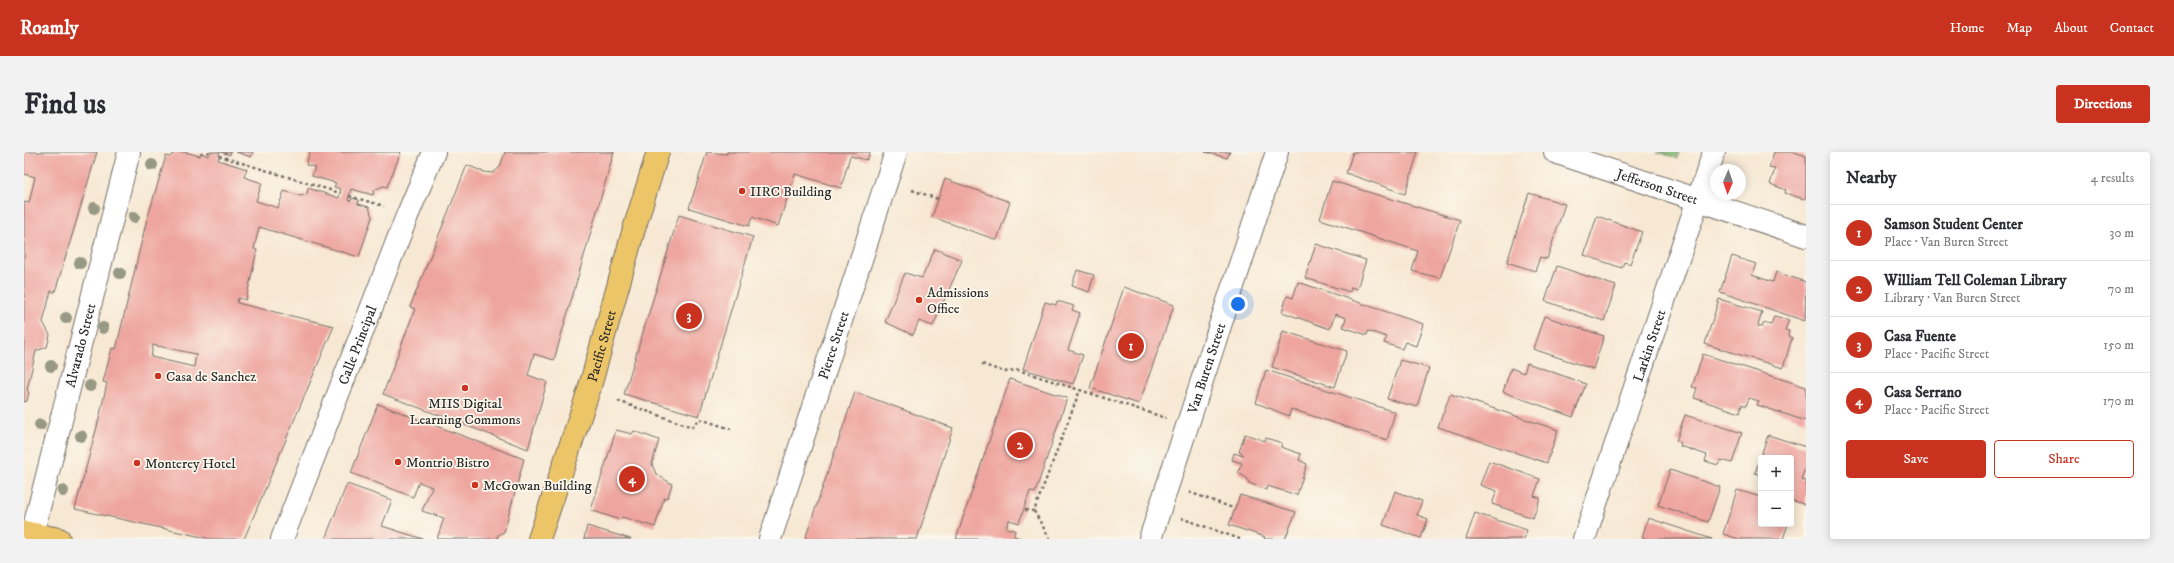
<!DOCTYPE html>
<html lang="en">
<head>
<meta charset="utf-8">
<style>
  :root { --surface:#fff; --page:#f2f2f3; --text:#2b2b33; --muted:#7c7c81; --line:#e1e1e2; --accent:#c8321e }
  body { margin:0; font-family:"IM FELL DW Pica",serif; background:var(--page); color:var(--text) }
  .controls { position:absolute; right:12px; bottom:12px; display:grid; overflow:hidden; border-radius:4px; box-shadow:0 2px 10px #0003 }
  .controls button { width:36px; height:36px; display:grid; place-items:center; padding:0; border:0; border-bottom:1px solid var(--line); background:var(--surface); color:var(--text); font:20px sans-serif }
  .compass { position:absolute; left:1686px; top:12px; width:36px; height:36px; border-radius:50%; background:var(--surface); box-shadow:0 2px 10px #0003; rotate:182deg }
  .you { position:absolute; left:1214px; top:152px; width:14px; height:14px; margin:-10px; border:3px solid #fff; border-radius:50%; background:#1a73e8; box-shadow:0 0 0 6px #1a73e833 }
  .badge { display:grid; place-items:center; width:26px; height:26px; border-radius:50%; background:var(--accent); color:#fff; font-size:13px; font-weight:700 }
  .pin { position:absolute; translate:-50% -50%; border:2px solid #fff; box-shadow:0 1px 4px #0006 }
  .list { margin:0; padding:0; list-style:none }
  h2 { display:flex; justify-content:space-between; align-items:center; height:52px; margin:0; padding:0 16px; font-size:17px }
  h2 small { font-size:13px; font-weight:400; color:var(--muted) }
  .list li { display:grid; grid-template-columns:26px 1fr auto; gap:12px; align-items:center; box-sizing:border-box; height:56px; padding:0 16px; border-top:1px solid var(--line) }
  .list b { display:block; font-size:15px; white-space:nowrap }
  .list p { margin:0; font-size:13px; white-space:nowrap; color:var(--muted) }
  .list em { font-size:13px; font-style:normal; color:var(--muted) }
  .actions { display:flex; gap:8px; padding:12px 16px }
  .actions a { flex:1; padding:9px 0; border:1px solid var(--accent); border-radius:4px; text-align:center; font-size:14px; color:var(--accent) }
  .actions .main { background:var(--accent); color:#fff }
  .map { position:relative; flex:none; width:1782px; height:387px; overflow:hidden; border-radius:4px }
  header { display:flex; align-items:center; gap:24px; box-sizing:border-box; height:56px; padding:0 20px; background:var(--accent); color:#fff }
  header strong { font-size:19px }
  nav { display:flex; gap:22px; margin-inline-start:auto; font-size:14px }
  .intro { display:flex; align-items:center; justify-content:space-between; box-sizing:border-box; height:96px; padding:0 24px }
  h1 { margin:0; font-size:28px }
  .button { padding:10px 18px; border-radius:4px; background:var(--accent); color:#fff; font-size:14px; font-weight:700 }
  main { display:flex; gap:24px; padding:0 24px }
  aside { flex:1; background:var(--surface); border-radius:4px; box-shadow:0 2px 10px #0003 }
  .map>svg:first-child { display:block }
</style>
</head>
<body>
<header>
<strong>Roamly</strong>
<nav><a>Home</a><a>Map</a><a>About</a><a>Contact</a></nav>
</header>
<div class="intro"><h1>Find us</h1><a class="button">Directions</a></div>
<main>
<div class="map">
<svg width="1782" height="387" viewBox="0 0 1782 387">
  <rect width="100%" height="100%" fill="#fbf7ec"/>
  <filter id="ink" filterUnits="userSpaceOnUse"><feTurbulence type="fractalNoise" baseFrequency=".025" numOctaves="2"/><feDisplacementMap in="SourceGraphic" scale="8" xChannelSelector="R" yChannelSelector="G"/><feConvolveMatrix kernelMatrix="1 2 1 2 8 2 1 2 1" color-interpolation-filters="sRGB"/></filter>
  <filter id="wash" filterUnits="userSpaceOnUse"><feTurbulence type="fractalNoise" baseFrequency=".012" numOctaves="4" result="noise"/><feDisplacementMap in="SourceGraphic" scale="16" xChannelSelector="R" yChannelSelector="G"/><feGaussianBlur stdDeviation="0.9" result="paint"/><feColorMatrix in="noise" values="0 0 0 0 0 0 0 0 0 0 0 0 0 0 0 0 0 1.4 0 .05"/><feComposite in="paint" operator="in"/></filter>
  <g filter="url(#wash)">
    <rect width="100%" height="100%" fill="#f7e8d3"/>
    <path fill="#8ac57b" stroke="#5a7853" d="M1633,0H1655L1653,6Z"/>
    <g id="blocks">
      <g fill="#eea59f" fill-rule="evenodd">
        <path d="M0,0H73L31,140L27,139L19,170L26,183L23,195L12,199L3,238L5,240L3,249L0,250V50L5,51L11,25L0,22Z"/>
        <path d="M152,0H161L176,4L177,1L184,4L185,0H196L194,8L223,17L220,25L238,31L232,49L254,56L260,39L277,44L283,42L284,36L315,46L317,37L310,35L312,31L288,24L291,15L282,13L286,0H377L363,35L359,34L350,38L349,43L327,37L324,48L327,49L328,46L335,48L334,52L345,55L348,65L335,105L235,75L230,97L233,98L222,148L214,146L213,151L310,174L220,387H187L51,357L75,267L83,231L79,230L88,196L92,197L122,71L142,4L146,5ZM129,193L172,202L170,215L127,205Z"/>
        <path d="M197,0H207L206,3Z"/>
        <path d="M212,0H229L227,5Z"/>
        <path d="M481,0H590L530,208L510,202L504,223L523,230L504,297L359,242L391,157L386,155L443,13L460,20L469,21L476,15Z"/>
        <path d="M683,0L703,2V0H846L843,8L826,4L817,36L771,22L754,74L728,65L725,74L665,56Z"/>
        <path d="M1181,0H1206L1203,6Z"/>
        <path d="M1329,0H1394L1381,42L1322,21Z"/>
        <path d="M1750,0H1770L1782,4V45L1780,47L1761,41L1762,38L1746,32L1751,17L1745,16Z"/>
        <path d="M921,27L986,50L973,88L908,65Z"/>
        <path d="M1308,29L1436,68L1416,126L1388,119L1394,99L1296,67Z"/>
        <path d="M1505,41L1541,52L1523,107L1516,105L1511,119L1483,110Z"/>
        <path d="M655,63L729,85L675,264L600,242Z"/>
        <path d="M1573,64L1618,80L1606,112L1600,110L1598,116L1560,103Z"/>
        <path d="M1292,92L1342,108L1333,137L1327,135L1326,140L1281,126Z"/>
        <path d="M911,97L938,108L909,174L895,169L889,183L861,170L881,121L898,126Z"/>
        <path d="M1708,104L1732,112L1728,123L1749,130L1752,120L1782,130L1781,169L1696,140Z"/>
        <path d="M1533,114L1592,134L1580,169L1521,149Z"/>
        <path d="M1053,118L1070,123L1065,140L1048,134Z"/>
        <path d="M1274,130L1399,172L1392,194L1381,190L1378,197L1360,191L1363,185L1344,179L1343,183L1319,175L1322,166L1311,162L1306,177L1258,160L1263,144L1269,146Z"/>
        <path d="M1100,135L1150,153L1115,252L1066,236Z"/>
        <path d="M1695,147L1738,160L1734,174L1738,175L1740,171L1747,173L1750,164L1765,168L1761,178L1765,179L1764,184L1768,186L1759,216L1681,192Z"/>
        <path d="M1033,149L1050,154L1048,158L1056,161L1044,198L1059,203L1049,232L999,217L1021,150L1032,153Z"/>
        <path d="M1520,164L1580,184L1569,217L1509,197Z"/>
        <path d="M1259,179L1323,199L1311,235L1248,215Z"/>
        <path d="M1679,202L1782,235V269L1733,253L1735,249L1725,246L1722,254L1718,252L1716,261L1670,246L1673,236L1668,235Z"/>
        <path d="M1376,208L1405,216L1393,255L1363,247Z"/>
        <path d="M1503,211L1562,232L1549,265L1479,240L1487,216L1500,221Z"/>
        <path d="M1242,218L1371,260L1363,288L1267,257L1265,264L1232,251Z"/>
        <path d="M986,227L1043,246L1011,341L1006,339L995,371L985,368L982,376L991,378L990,384L999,387H932Z"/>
        <path d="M831,240L929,276L893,387H781Z"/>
        <path d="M1426,242L1534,278L1523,311L1414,275Z"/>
        <path d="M354,252L500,307L480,380L474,383L473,387H413L420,366L398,359L408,335L395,330L389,345L327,321Z"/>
        <path d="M1661,263L1718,281L1708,311L1697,308L1694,313L1681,309L1683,303L1656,294L1657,291L1652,289Z"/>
        <path d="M592,278L608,282L610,279L635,288L628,312L632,322L648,332L644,345L640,346L631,375L598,365L596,368L567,358Z"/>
        <path d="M1221,282L1241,289L1242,286L1258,291L1257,295L1277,302L1275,308L1283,312L1273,343L1243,334L1242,338L1225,331L1223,326L1214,321L1218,311L1208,308L1210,301L1219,304V302L1215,300Z"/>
        <path d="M1744,283L1782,295V313L1777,328L1782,329V353L1767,348V306H1737V323L1731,321Z"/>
        <path d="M1465,309L1516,327L1510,344L1516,346L1509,366L1468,352L1473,339L1456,333Z"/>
        <path d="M1646,318L1696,335L1684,370L1634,353Z"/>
        <path d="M323,332L368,348L358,374L399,387H301Z"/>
        <path d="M1713,338L1737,345V372H1764L1759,387H1715L1699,382Z"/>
        <path d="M1371,339L1398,349L1393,363L1404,367L1397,386L1359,373Z"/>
        <path d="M1216,343L1272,360L1261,387H1240L1241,385L1205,373Z"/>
        <path d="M1451,361L1503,378L1500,387H1442Z"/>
        <path d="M1624,366L1688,387H1621L1618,385Z"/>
        <path d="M563,374L607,387H560Z"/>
      </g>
    </g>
  </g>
  <g filter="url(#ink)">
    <use href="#blocks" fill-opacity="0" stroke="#726d66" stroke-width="1"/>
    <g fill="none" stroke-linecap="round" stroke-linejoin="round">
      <g stroke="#726d66" stroke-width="24">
        <g id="minor">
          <path id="s1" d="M1531,0L1782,84"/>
          <path id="s2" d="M7,387L105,0"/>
          <path id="s3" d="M258,387L383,64L410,0"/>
          <path id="s4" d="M746,387L872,0"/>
          <path id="s5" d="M1126,387L1253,0"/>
          <path id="s6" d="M1560,387L1690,0"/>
        </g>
      </g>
      <g stroke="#726d66" stroke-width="24">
        <g id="major">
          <path d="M0,380L35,387"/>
          <path id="s7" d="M515,387L565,238L610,77L634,0"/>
        </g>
      </g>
      <g stroke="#726d66" stroke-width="2.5" stroke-dasharray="3 3" stroke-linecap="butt">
        <path d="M183,0L185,1"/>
        <path d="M195,4L316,41"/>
        <path d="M888,38L914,47"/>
        <path d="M325,44L360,54"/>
        <path d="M958,212L980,220L994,218L1142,266"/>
        <path d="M594,249L668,275L676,267L707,277"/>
        <path d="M1165,340L1209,356"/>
        <path d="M1001,358L1010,359L1056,238"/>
        <path d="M1010,359L1026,387"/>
        <path d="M1157,366L1216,387"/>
      </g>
      <use href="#minor" stroke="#fff" stroke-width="22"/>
      <use href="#major" stroke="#edc569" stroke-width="22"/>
    </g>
    <g fill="#979984">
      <circle cx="128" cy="13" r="6"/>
      <circle cx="70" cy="56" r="6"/>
      <circle cx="110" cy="65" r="6"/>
      <circle cx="56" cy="111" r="6"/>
      <circle cx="96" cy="121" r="6"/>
      <circle cx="42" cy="166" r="6"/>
      <circle cx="79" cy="176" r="6"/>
      <circle cx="27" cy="214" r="6"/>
      <circle cx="66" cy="234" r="6"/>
      <circle cx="16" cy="273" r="6"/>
      <circle cx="57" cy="284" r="6"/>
      <circle cx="39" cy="339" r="6"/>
    </g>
  </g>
  <g fill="#c8321e" stroke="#fbf7ec" stroke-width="1.5">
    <circle cx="718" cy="39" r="4"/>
    <circle cx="895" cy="148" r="4"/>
    <circle cx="134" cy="224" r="4"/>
    <circle cx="441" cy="236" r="4"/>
    <circle cx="374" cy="310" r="4"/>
    <circle cx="113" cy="311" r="4"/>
    <circle cx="451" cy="333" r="4"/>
  </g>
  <g text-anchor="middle" stroke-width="3.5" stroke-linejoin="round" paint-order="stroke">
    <g font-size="14" fill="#2b2b2b" stroke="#fbf7ec">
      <text dy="5" stroke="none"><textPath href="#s1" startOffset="108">Jefferson Street</textPath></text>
      <text dy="5" stroke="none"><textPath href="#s2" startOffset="200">Alvarado Street</textPath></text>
      <text dy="5" stroke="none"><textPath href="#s3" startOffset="208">Calle Principal</textPath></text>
      <text dy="5" stroke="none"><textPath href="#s4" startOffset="204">Pierce Street</textPath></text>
      <text dy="5" stroke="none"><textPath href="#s7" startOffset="203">Pacific Street</textPath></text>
      <text dy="5" stroke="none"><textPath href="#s6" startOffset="204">Larkin Street</textPath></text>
      <text dy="5" stroke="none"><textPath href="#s5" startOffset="180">Van Buren Street</textPath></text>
    </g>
    <g font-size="14" fill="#2b2b2b" stroke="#fbf7ec" text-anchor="start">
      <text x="726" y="44">IIRC Building</text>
      <text x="903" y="145">Admissions<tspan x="903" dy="16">Office</tspan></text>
      <text x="142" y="229">Casa de Sanchez</text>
      <text x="441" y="256" text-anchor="middle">MIIS Digital<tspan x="441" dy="16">Learning Commons</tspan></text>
      <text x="382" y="315">Montrio Bistro</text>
      <text x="121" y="316">Monterey Hotel</text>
      <text x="459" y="338">McGowan Building</text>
    </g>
  </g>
</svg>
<div class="controls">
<button>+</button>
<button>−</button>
</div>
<svg class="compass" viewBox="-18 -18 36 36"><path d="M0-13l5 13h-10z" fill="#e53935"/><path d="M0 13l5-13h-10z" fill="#7c7c81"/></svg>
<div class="you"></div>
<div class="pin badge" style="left:1107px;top:194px">1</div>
<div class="pin badge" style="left:996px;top:293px">2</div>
<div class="pin badge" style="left:665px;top:164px">3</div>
<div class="pin badge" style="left:608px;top:327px">4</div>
</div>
<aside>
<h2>Nearby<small>4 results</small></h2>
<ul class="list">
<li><span class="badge">1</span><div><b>Samson Student Center</b><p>Place · Van Buren Street</p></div><em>30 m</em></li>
<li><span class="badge">2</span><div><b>William Tell Coleman Library</b><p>Library · Van Buren Street</p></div><em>70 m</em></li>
<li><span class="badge">3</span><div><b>Casa Fuente</b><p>Place · Pacific Street</p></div><em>150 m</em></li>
<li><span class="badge">4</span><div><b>Casa Serrano</b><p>Place · Pacific Street</p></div><em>170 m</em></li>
</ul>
<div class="actions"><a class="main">Save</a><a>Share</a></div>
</aside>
</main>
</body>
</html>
